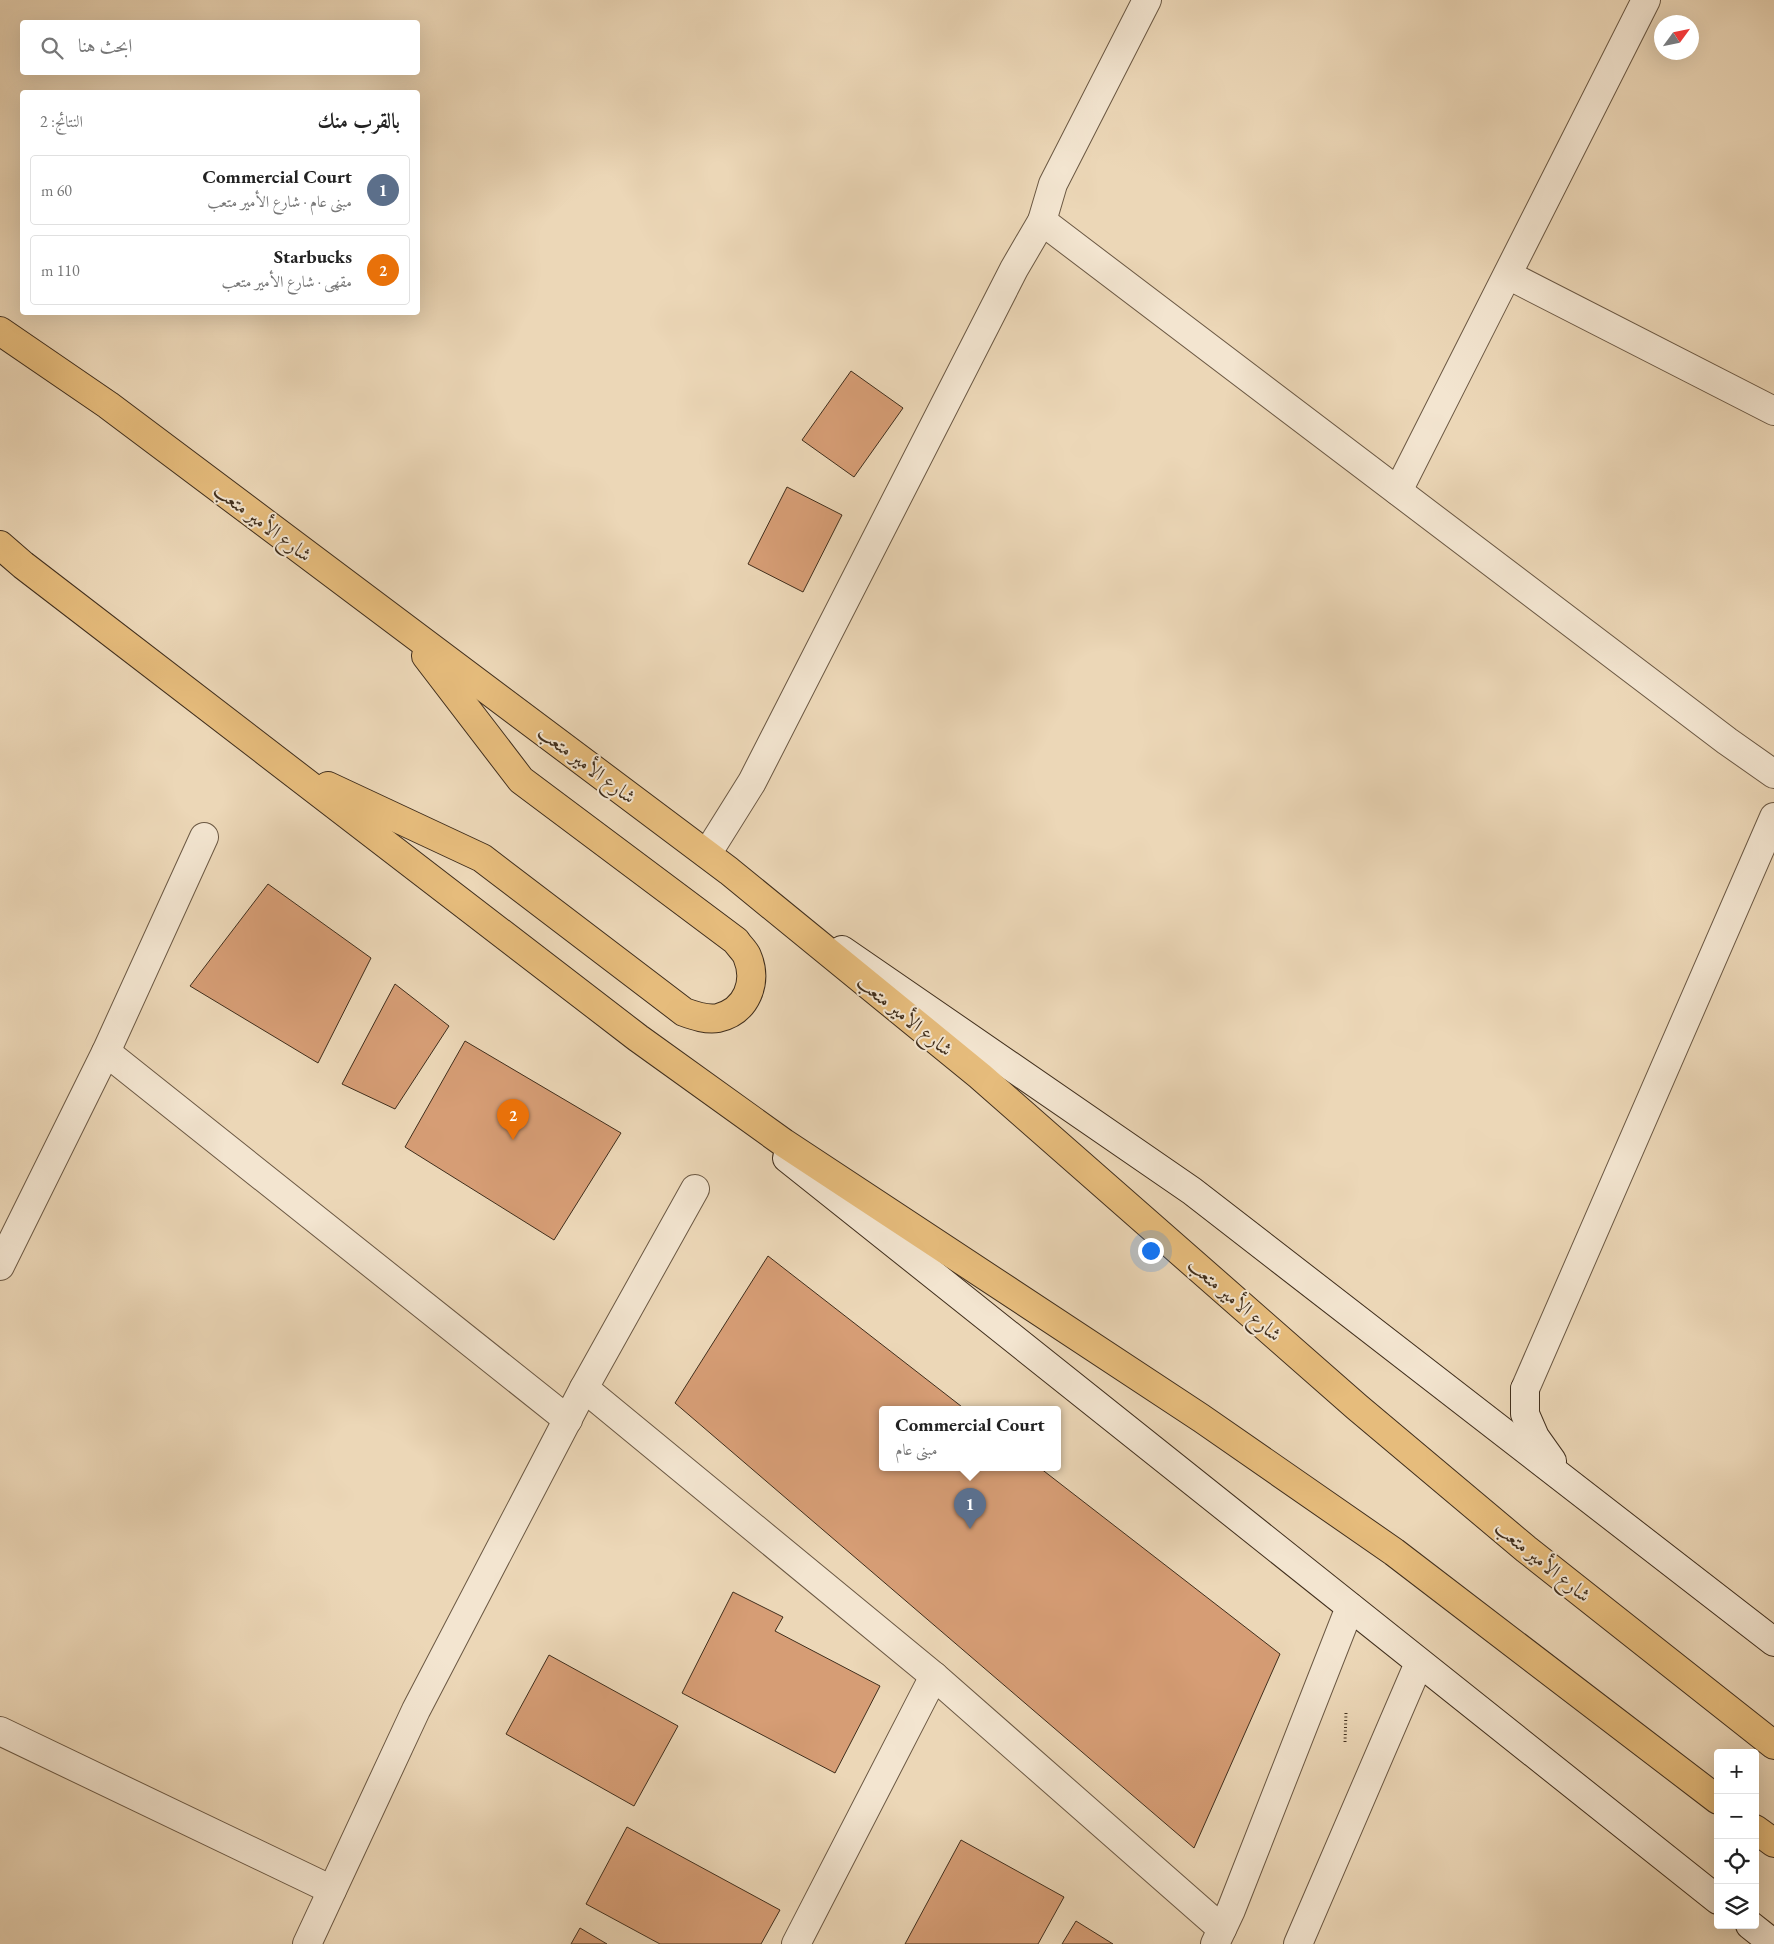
<!DOCTYPE html>
<html lang="ar">
<head>
<meta charset="utf-8">
<style>
  :root { --surface:#fff; --page:#f6f6f6; --text:#222; --muted:#767676; --line:#e0e0e0; --accent:#b45309 }
  body { margin:0; font-family:"EB Garamond",Amiri,serif; background:var(--page); color:var(--text); direction:rtl }
  .controls { position:absolute; right:15px; bottom:15px; display:grid; overflow:hidden; border-radius:5px; box-shadow:0 5px 20px #0002 }
  .controls button { width:45px; height:45px; display:grid; place-items:center; padding:0; border:0; border-bottom:1px solid var(--line); background:var(--surface); color:var(--text); font:25px sans-serif }
  .compass { position:absolute; left:1654px; top:15px; width:45px; height:45px; border-radius:50%; background:var(--surface); box-shadow:0 5px 20px #0002; rotate:57deg }
  .you { position:absolute; left:1150px; top:1250px; width:18px; height:18px; margin:-12px; border:4px solid #fff; border-radius:50%; background:#1a73e8; box-shadow:0 0 0 8px #1a73e833 }
  .badge { display:grid; place-items:center; width:32px; height:32px; border-radius:50%; background:var(--accent); color:#fff; font-size:16px; font-weight:700 }
  .pin { position:absolute; translate:-50% -41px; filter:drop-shadow(0 1px 2px #0008) }
  .pin::after { content:''; position:absolute; top:26px; width:18px; height:15px; background:inherit; clip-path:polygon(0 0,100% 0,50% 100%) }
  .popup { position:absolute; left:879px; top:1406px; width:182px; height:65px; box-sizing:border-box; display:grid; place-content:center; border-radius:5px; background:var(--surface); filter:drop-shadow(0 1px 4px #0005); font-size:16px; white-space:nowrap; color:var(--muted) }
  .popup b { font-size:19px; color:var(--text) }
  .popup::after { content:''; position:absolute; left:50%; top:100%; margin-left:-10px; border:10px solid transparent; border-top-color:var(--surface) }
  .list { margin:0; padding:0; list-style:none }
  h2 { display:flex; justify-content:space-between; align-items:center; height:65px; margin:0; padding:0 20px; font-size:21px }
  h2 small { font-size:16px; font-weight:400; color:var(--muted) }
  .list li { display:grid; grid-template-columns:32px 1fr auto; gap:15px; align-items:center; box-sizing:border-box; height:70px; margin:0 10px 10px; padding:0 10px; border:1px solid var(--line); border-radius:5px }
  .list b { display:block; font-size:19px; white-space:nowrap }
  .list p { margin:0; font-size:16px; white-space:nowrap; color:var(--muted) }
  .list em { font-size:16px; font-style:normal; color:var(--muted) }
  .icon { flex:none; width:28px; height:28px; fill:none; stroke:currentColor; stroke-width:2; stroke-linecap:round; stroke-linejoin:round }
  .map { position:relative; flex:none; width:1774px; height:1944px; overflow:hidden; direction:ltr }
  .search { position:absolute; background:var(--surface); box-shadow:0 5px 20px #0002; left:20px; top:20px; width:400px; height:55px; display:flex; align-items:center; gap:12px; box-sizing:border-box; padding:0 18px; border-radius:5px; color:var(--muted); font-size:19px }
  .panel { position:absolute; background:var(--surface); box-shadow:0 5px 20px #0002; left:20px; top:90px; width:400px; height:225px; border-radius:5px; direction:rtl }
  .map>svg:first-child { display:block }
</style>
</head>
<body>
<div class="map">
<svg width="1774" height="1944" viewBox="0 0 1774 1944">
  <rect width="100%" height="100%" fill="#ecd7b7"/>
  <filter id="stains"><feTurbulence type="fractalNoise" baseFrequency=".004" numOctaves="4"/><feColorMatrix values="0 0 0 0 .2 0 0 0 0 .09 0 0 0 0 .02 0 0 0 .5 -.17"/></filter>
  <radialGradient id="worn" r=".72"><stop offset=".6" stop-color="#630" stop-opacity="0"/><stop offset="1" stop-color="#630" stop-opacity=".3"/></radialGradient>
  <g fill="#d69d75" stroke="#402e1c">
    <path d="M851,371L903,408L854,477L802,440Z"/>
    <path d="M787,487L842,515L803,592L748,564Z"/>
    <path d="M268,884L371,958L318,1063L190,986Z"/>
    <path d="M395,984L449,1026L395,1109L342,1084Z"/>
    <path d="M465,1041L621,1133L554,1240L405,1147Z"/>
    <path d="M768,1256L966,1410H882V1468H1040L1280,1654L1194,1848L675,1403Z"/>
    <path d="M733,1592L783,1617L775,1631L880,1686L835,1773L682,1693Z"/>
    <path d="M549,1655L678,1726L634,1806L506,1734Z"/>
    <path d="M627,1827L780,1910L761,1944H660L586,1904Z"/>
    <path d="M961,1840L1064,1897L1038,1944H905Z"/>
    <path d="M1076,1921L1113,1944H1062Z"/>
    <path d="M580,1928L607,1944H571Z"/>
  </g>
  <g fill="none" stroke-linecap="round" stroke-linejoin="round">
    <g stroke="#6b5843" stroke-width="30">
      <g id="minor">
        <path d="M1042,221L1053,184L1147,0"/>
        <path d="M1508,275L1774,411"/>
        <path d="M1398,491L1646,0"/>
        <path d="M707,854L752,782L1014,269L1042,221L1727,741L1774,774"/>
        <path d="M106,1052L568,1420"/>
        <path d="M0,1266L106,1052L204,837"/>
        <path d="M584,1388L934,1676L1222,1929"/>
        <path d="M1525,1389L1774,817"/>
        <path d="M0,1731L332,1890"/>
        <path d="M307,1944L416,1710L584,1388L695,1189"/>
        <path d="M796,1944L934,1676"/>
        <path d="M1215,1944L1231,1910L1350,1607"/>
        <path d="M1298,1944L1419,1663"/>
      </g>
    </g>
    <g stroke="#402e1c" stroke-width="30">
      <g id="secondary">
        <path d="M842,950L1192,1191L1774,1642"/>
        <path d="M787,1158L1718,1900"/>
        <path d="M1525,1389V1414L1535,1437L1552,1461"/>
        <path d="M1750,1925L1774,1944"/>
      </g>
    </g>
    <g stroke="#402e1c" stroke-width="30">
      <g id="primary">
        <path d="M0,331L108,405L729,871L980,1076L1357,1407L1526,1549L1774,1745"/>
        <path d="M0,545L23,565L638,1038L784,1143L1201,1418L1394,1552L1718,1800"/>
        <path d="M328,786L482,858L684,1012C695,1016 707,1020 718,1018C747,1011 758,982 747,956C745,951 739,946 736,941L521,780L426,656"/>
        <path d="M1755,1829L1774,1843"/>
      </g>
    </g>
    <path stroke="#402e1c" stroke-width="3" stroke-dasharray="1 2.5" stroke-linecap="butt" d="M1345,1742L1346,1713"/>
    <use href="#minor" stroke="#f3e5d0" stroke-width="28"/>
    <use href="#secondary" stroke="#f3e5d0" stroke-width="28"/>
    <use href="#primary" stroke="#e6bc7c" stroke-width="28"/>
  </g>
  <g text-anchor="middle" stroke-width="4" stroke-linejoin="round" paint-order="stroke">
    <g font-size="20" fill="#402e1c" stroke="#f3e5d0">
      <text transform="translate(263 522) rotate(37)" y="7">شارع الأمير متعب</text>
      <text transform="translate(587 764) rotate(37)" y="7">شارع الأمير متعب</text>
      <text transform="translate(905 1015) rotate(39)" y="7">شارع الأمير متعب</text>
      <text transform="translate(1235 1299) rotate(41)" y="7">شارع الأمير متعب</text>
      <text transform="translate(1543 1561) rotate(39)" y="7">شارع الأمير متعب</text>
    </g>
  </g>
  <rect width="100%" height="100%" filter="url(#stains)"/>
  <rect width="100%" height="100%" fill="url(#worn)"/>
</svg>
<div class="controls">
<button>+</button>
<button>−</button>
<button><svg class="icon" aria-label="locate" viewBox="0 0 24 24"><circle cx="12" cy="12" r="6"/><path d="M12 2v4M12 18v4M2 12h4M18 12h4"/></svg></button>
<button><svg class="icon" aria-label="layers" viewBox="0 0 24 24"><path d="M12 4l9 5-9 5-9-5zM3 14l9 5 9-5"/></svg></button>
</div>
<svg class="compass" viewBox="-18 -18 36 36"><path d="M0-13l5 13h-10z" fill="#e53935"/><path d="M0 13l5-13h-10z" fill="#767676"/></svg>
<div class="you"></div>
<div class="pin badge" style="left:970px;top:1529px;background:#5c6f8a">1</div>
<div class="popup"><b>Commercial Court</b>مبنى عام</div>
<div class="pin badge" style="left:513px;top:1140px;background:#e8710a">2</div>
<div class="search"><svg class="icon" aria-label="search" viewBox="0 0 24 24"><circle cx="10" cy="10" r="6"/><path d="M15 15l6 6"/></svg>ابحث هنا</div>
<section class="panel">
<h2>بالقرب منك<small>النتائج: 2</small></h2>
<ul class="list">
<li><span class="badge" style="background:#5c6f8a">1</span><div><b>Commercial Court</b><p>مبنى عام · شارع الأمير متعب</p></div><em>60 m</em></li>
<li><span class="badge" style="background:#e8710a">2</span><div><b>Starbucks</b><p>مقهى · شارع الأمير متعب</p></div><em>110 m</em></li>
</ul>
</section>
</div>
</body>
</html>
